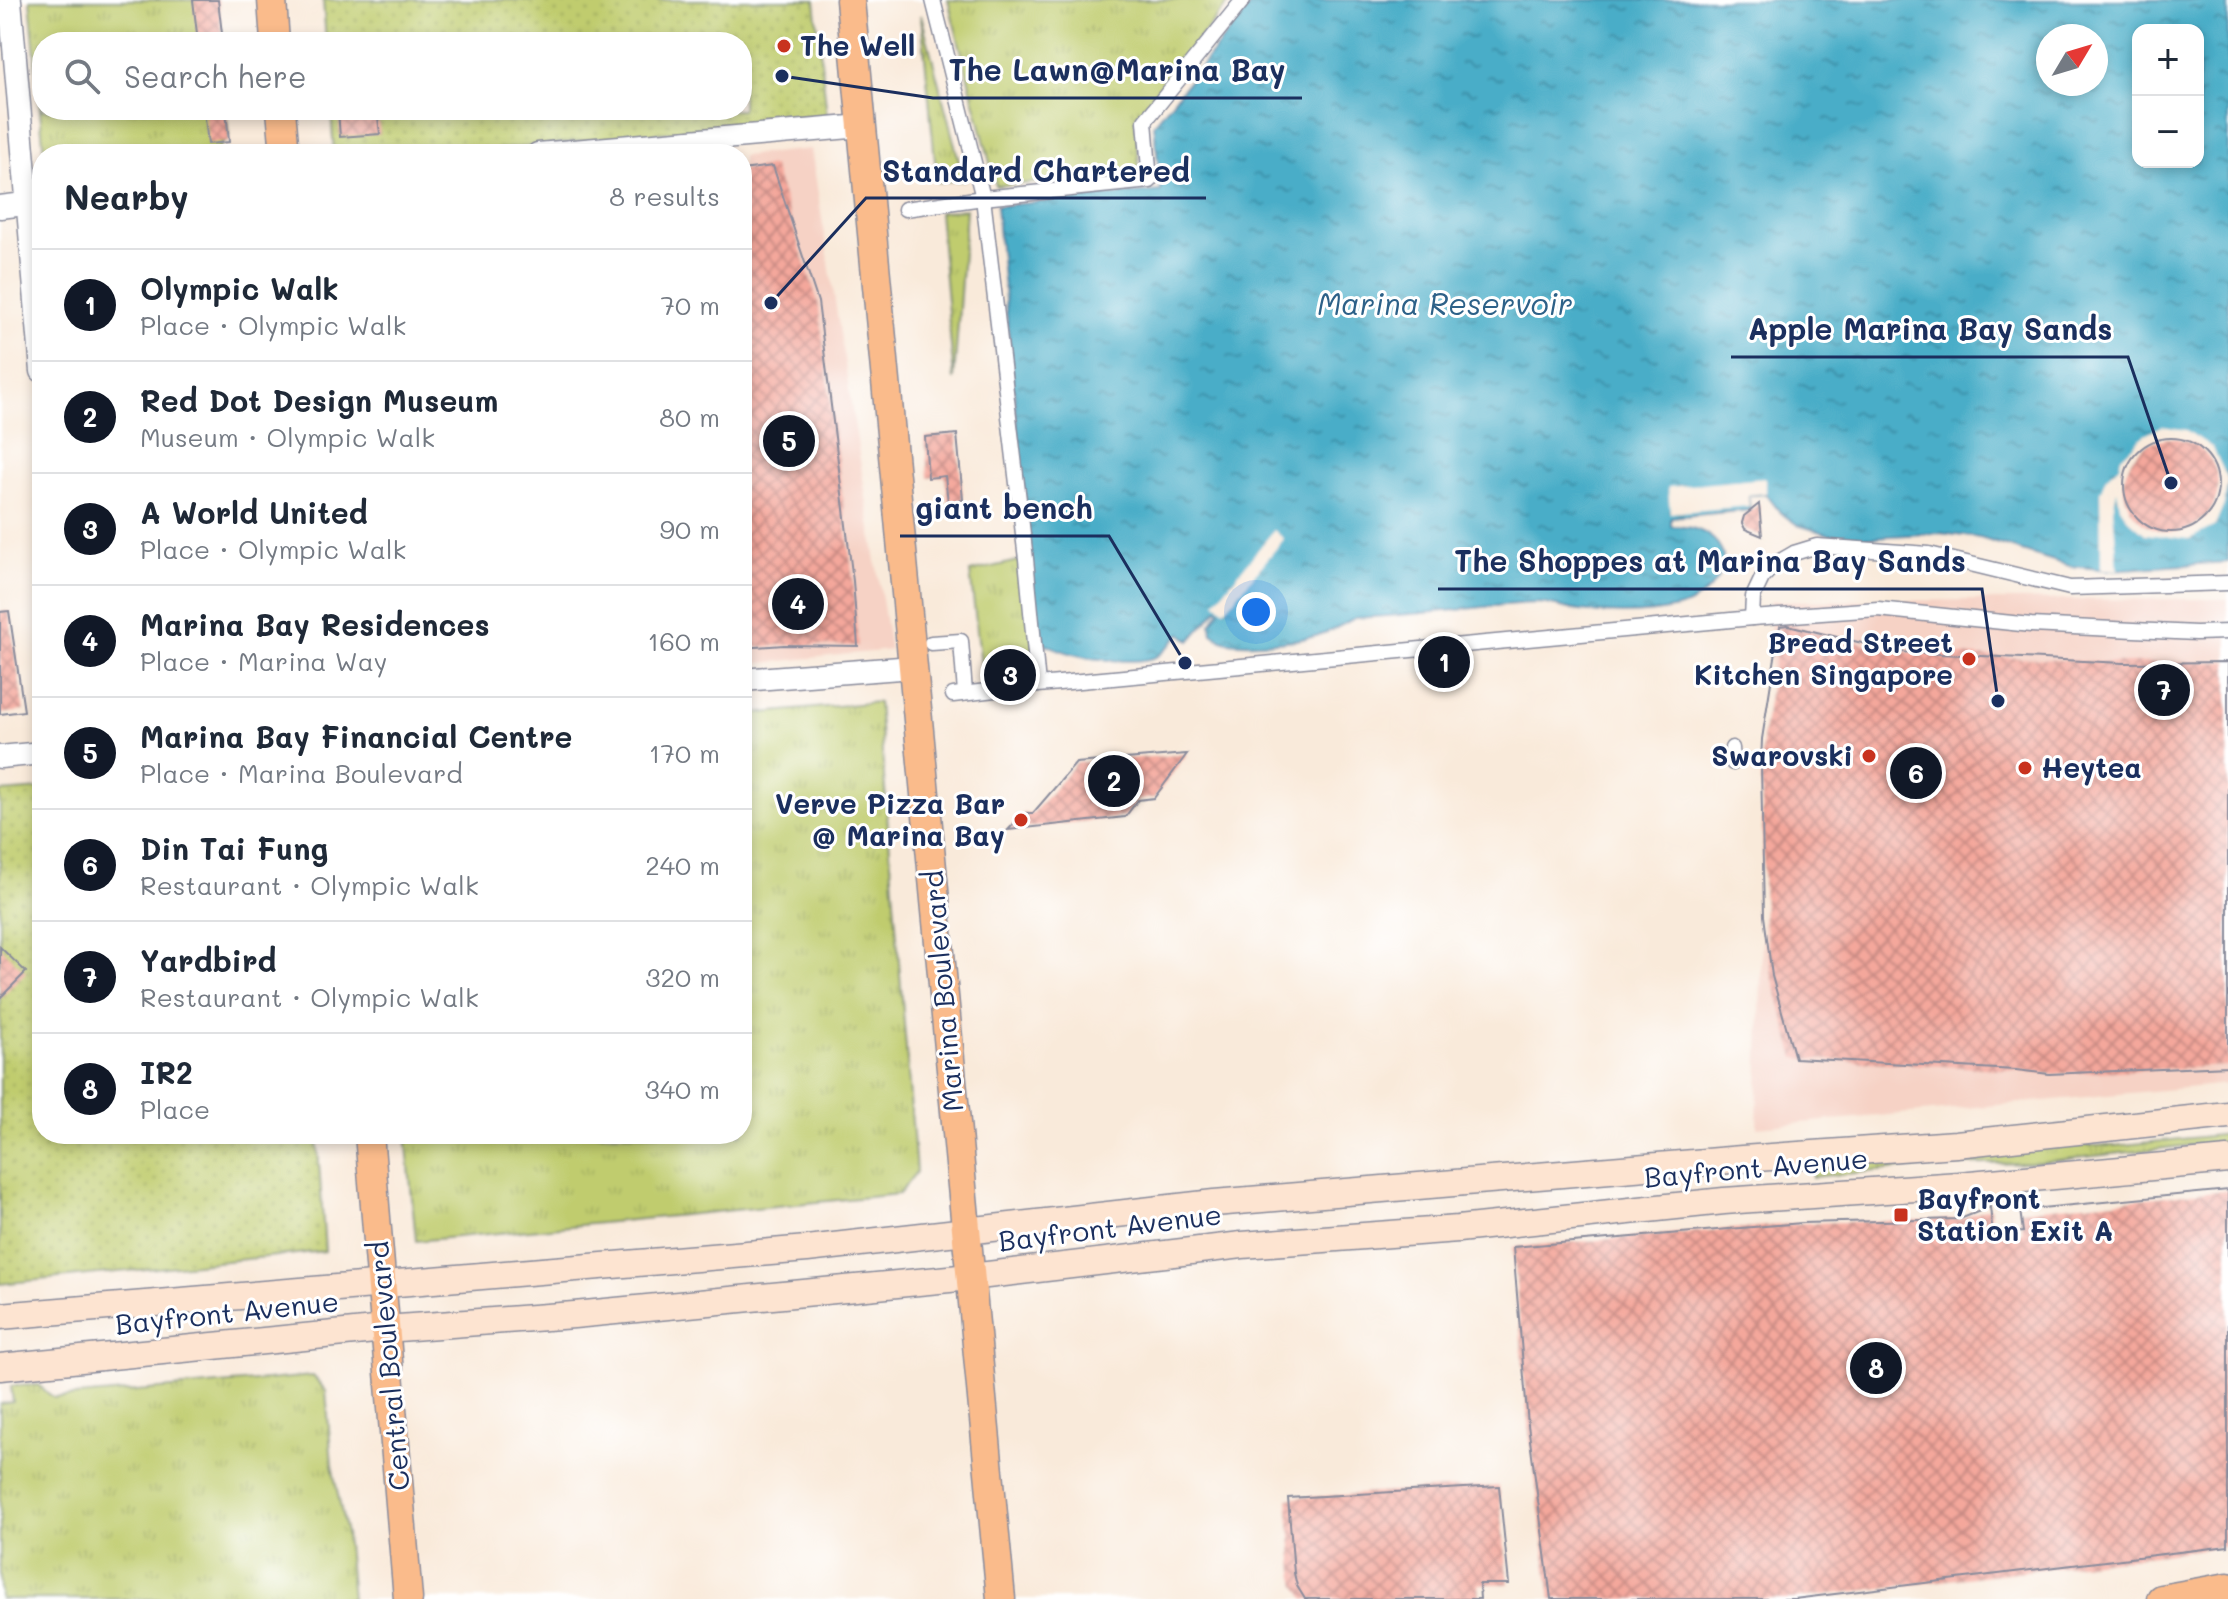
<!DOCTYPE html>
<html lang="en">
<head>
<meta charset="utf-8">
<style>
  :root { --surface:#fff; --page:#f2f2f3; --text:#1f2937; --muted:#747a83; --line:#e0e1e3; --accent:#111827 }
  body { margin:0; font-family:Mali,sans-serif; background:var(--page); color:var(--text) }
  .controls { position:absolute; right:24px; top:24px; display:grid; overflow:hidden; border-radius:16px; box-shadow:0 4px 12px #0003 }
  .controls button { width:72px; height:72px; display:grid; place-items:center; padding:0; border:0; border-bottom:2px solid var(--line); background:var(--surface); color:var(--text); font:40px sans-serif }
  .compass { position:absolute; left:2036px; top:24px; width:72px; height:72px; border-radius:50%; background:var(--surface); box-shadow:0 4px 12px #0003; rotate:52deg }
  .you { position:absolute; left:1256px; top:612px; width:28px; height:28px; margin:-20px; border:6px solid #fff; border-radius:50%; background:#1a73e8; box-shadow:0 0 0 12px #1a73e833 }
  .badge { display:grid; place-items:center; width:52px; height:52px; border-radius:50%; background:var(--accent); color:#fff; font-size:26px; font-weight:700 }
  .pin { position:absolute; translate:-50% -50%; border:4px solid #fff; box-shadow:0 2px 8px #0006 }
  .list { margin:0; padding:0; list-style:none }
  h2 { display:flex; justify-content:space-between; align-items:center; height:104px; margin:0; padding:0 32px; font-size:34px }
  h2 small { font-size:26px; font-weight:400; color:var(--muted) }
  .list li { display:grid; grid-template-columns:52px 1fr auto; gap:24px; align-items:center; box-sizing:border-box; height:112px; padding:0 32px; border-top:2px solid var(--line) }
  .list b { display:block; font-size:30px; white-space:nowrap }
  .list p { margin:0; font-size:26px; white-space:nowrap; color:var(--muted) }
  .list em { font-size:26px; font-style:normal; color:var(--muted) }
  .icon { flex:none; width:44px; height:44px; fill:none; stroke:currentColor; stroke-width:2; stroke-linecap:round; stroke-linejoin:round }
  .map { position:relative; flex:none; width:2228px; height:1599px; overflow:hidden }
  .search { position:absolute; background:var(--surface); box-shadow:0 4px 12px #0003; left:32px; top:32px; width:720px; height:88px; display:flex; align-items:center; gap:20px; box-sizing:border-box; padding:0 28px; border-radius:32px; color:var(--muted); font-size:30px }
  .panel { position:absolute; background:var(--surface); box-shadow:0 4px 12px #0003; left:32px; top:144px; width:720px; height:1000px; border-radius:32px }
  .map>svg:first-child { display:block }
</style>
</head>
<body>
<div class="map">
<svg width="2228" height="1599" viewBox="0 0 2228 1599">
  <defs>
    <pattern id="grass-tufts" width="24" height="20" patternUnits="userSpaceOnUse" patternTransform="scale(2)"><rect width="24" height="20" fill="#c0cc6e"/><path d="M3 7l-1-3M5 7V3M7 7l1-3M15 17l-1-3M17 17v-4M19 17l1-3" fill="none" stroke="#a4b062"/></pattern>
    <pattern id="park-dots" width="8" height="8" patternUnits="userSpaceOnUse" patternTransform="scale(2)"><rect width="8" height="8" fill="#c0cc6e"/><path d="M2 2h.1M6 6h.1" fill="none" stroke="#a4b062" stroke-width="1.8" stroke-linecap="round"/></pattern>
    <pattern id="water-ripples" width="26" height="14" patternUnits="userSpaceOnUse" patternTransform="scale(2)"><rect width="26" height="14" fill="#48adc8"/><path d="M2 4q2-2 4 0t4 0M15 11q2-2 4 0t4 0" fill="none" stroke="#3b8da6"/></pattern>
    <pattern id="building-cross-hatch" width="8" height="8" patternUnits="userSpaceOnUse" patternTransform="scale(2)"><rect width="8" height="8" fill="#f4a79b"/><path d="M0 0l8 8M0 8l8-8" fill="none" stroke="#c58882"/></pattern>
  </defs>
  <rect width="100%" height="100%" fill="#fff"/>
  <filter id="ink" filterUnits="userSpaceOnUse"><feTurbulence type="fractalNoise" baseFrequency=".0125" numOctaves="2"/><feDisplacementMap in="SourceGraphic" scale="16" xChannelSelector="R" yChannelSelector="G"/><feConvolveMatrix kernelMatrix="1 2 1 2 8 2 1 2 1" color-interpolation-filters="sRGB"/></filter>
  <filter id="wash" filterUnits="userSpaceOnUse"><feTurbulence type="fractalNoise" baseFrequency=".006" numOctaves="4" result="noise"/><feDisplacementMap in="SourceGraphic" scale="32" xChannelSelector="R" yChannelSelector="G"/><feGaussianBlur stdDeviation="1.8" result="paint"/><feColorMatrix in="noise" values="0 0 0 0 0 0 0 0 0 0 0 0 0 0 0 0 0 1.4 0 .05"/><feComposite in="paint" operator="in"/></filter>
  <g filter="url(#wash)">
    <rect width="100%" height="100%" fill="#f9eada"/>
    <g fill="#f6d2c5">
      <path d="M811,149L890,650L742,665V156Z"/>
      <path d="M2228,599V1084L1757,1127L1771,601Z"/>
    </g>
    <g fill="url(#grass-tufts)" stroke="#6e7e66" stroke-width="2">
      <path d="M30,0H216L220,42H42V110H226L229,136L214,154H44Z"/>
      <path d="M948,0H1231L1135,117L1140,174L996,186Z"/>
      <path d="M921,15L964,180L937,182Z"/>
      <path d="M966,209L954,380L939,212Z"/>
      <path d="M1026,559L1038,685L983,681L970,572Z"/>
      <path d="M878,702L916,1172L899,1194L416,1241L406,1134H742V715Z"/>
      <path d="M2228,1134V1141L2032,1163L1941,1165L1813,1177L1812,1169L2051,1145L2114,1146Z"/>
      <path d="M313,1376L326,1391L332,1465L346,1534L352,1599H0V1404L13,1402L11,1386L38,1385L54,1398Z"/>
    </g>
    <g fill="url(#park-dots)" stroke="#6e7e66" stroke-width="2">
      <path d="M323,0H815L827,116L456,154H334L331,110H742V42H326Z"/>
      <path d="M42,789V1134H317L325,1251L0,1284V792Z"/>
    </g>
    <path fill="url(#water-ripples)" stroke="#326e93" stroke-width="2" fill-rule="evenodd" d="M1255,0H2228V562L2109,570L2070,566L1980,538L1940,533L1858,538L1831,535L1798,525L1789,519L1780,512L1766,494L1748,495L1750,510L1671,517V526C1683,527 1696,527 1706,534C1745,557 1709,601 1677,608C1646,615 1611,615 1580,611C1566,609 1552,604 1538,603C1514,603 1489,607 1465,609C1428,613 1392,616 1355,618C1343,625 1330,632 1316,636C1297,641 1240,647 1222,640C1219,638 1215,635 1212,633L1211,624L1220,610L1218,608L1190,641L1181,633C1174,640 1167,650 1159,655C1143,666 1091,659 1073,654C1061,651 1049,645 1038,641L996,206L1161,191L1154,124ZM2138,30H2198V162H2138ZM2048,36H2096V84H2048Z"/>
    <g fill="#f9eada">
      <path d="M2162,426L2186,430L2213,448L2228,480L2224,505L2215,526L2189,539L2145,534L2128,519L2120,507L2117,491L2113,509L2118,570L2101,569L2100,492L2106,477L2119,465L2121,457L2143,436Z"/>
      <path d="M1766,478V493L1748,495L1749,506L1670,513L1668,487Z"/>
      <path d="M1274,530L1284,539L1225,610L1215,602Z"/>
    </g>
    <g id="blocks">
      <g fill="url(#building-cross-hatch)">
        <path d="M193,0H218L223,42H198Z"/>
        <path d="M204,110H226L229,142L208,144Z"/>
        <path d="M338,110H377L380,134L340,137Z"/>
        <path d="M773,166L818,302L853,581L858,646L784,645L742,648V170Z"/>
        <path d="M957,434L963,500L948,502L945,476L928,478L925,437Z"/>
        <circle cx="2171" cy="485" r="47"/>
        <path d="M1759,504L1762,536L1745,529L1742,523L1744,516Z"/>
        <path d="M9,611L24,711L0,714V612Z"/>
        <path d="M1788,625L1899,652L2123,663L2228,662V1066L2049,1074L2016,1070L1795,1058L1772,976L1764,916L1761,764L1762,739L1780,626Z"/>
        <path d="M1187,754L1154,798L1138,800L1125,817L1008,830L1024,813H1033L1076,763Z"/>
        <path d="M0,947L26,972L0,998Z"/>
        <path d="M2228,1190V1546L1794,1599H1551L1528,1425L1513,1247L1802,1223L1960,1219L1990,1207L1993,1235L2023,1232L2020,1210Z"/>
        <path d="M1499,1486L1509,1584H1479L1480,1599H1305L1297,1586L1294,1573L1288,1498Z"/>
      </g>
    </g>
  </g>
  <g filter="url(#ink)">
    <use href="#blocks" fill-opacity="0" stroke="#8a8c9c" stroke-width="2"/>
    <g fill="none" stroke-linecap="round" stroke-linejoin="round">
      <g stroke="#8a8c9c" stroke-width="17">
        <g id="pedestrian">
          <path d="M933,0L983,198L1026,559L1038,685L1752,618L1878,609L2031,625L2196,633L2228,632"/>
          <path d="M905,209L983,198L1150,181L1145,121L1243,0"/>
          <path d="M1752,618L1753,597L1762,578L1775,564L1794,553L1817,546L1929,554L2070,588L2228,583"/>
          <path d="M931,643L961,641L965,693"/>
          <path d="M953,695L1038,685"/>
          <path d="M1732,748L1733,763"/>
        </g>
      </g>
      <g stroke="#8a8c9c" stroke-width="25">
        <g id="tertiary">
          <path d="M10,0L42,371"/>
          <path d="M538,154L862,126"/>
          <path d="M0,207L41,202"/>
          <path d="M742,680L913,667"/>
          <path d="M0,757L42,753"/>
        </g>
      </g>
      <g stroke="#8a8c9c" stroke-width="29">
        <g id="secondary">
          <path d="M0,1316L807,1249L1214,1203L1742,1159L1956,1144L2228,1115"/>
          <path d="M0,1367L385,1329L574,1315L970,1277L1242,1245L1458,1229L1724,1201L1959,1185L2228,1160"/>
        </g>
      </g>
      <g stroke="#8a8c9c" stroke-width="31">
        <g id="primary">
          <path d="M272,0L275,42"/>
          <path d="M850,0L1001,1599"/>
          <path d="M281,110L285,154"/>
          <path d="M369,1134L408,1599"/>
          <path d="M2161,1599L2228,1587"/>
        </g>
      </g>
      <use href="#pedestrian" stroke="#fff" stroke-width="14"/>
      <use href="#tertiary" stroke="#fff" stroke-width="22"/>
      <use href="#secondary" stroke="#fde4d1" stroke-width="26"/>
      <use href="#primary" stroke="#fabb8b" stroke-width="28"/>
    </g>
  </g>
  <g fill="#c8321e" stroke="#fff" stroke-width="3">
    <circle cx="784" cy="46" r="8"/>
    <circle cx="1969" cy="659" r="8"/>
    <circle cx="1869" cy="756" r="8"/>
    <circle cx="2025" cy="768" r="8"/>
    <circle cx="1021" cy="820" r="8"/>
    <rect x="1893" y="1207" width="16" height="16" rx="4"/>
  </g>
  <g text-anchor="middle" stroke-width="6" stroke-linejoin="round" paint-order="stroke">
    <g font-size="28" font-weight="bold" fill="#1b2f5e" stroke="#fff" text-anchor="start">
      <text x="800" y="56">The Well</text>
      <text x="1953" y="653" text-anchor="end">Bread Street<tspan x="1953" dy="32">Kitchen Singapore</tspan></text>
      <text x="1853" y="766" text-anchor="end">Swarovski</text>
      <text x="2041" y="778">Heytea</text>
      <text x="1005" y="814" text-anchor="end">Verve Pizza Bar<tspan x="1005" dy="32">@ Marina Bay</tspan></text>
      <text x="1917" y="1209">Bayfront<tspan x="1917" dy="32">Station Exit A</tspan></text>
    </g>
    <g font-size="28" fill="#1b2f5e" stroke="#fff">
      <text transform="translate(943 991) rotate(-95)" y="10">Marina Boulevard</text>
      <text transform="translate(1756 1168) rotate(-5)" y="10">Bayfront Avenue</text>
      <text transform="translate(1110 1228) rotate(-7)" y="10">Bayfront Avenue</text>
      <text transform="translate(227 1313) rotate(-6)" y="10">Bayfront Avenue</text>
      <text transform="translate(389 1366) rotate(-95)" y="10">Central Boulevard</text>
    </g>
    <g font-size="30" font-style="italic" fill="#2d6188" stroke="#fff">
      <text x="1445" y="315">Marina Reservoir</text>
    </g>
  </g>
  <path fill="none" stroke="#1b2f5e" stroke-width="3" d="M782 76L933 98H1302M771 303L866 198H1206M2171 483L2128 357H1731M1185 663L1109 536H900M1998 701L1982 589H1438"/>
  <g fill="#1b2f5e" stroke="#fff" stroke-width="3">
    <circle cx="782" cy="76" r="8"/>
    <circle cx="771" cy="303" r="8"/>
    <circle cx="2171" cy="483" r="8"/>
    <circle cx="1185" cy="663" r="8"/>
    <circle cx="1998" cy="701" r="8"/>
  </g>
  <g font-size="30" text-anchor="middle" font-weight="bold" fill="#1b2f5e" stroke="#fff" stroke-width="6" stroke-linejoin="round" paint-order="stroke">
    <text x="1117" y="81">The Lawn@Marina Bay</text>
    <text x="1036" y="182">Standard Chartered</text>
    <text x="1930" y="340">Apple Marina Bay Sands</text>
    <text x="1004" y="519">giant bench</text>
    <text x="1710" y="572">The Shoppes at Marina Bay Sands</text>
  </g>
</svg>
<div class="controls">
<button>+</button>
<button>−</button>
</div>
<svg class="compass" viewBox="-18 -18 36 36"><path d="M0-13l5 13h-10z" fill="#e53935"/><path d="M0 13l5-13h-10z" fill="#747a83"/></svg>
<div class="you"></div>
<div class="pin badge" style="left:1444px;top:662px">1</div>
<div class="pin badge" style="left:1114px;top:781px">2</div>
<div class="pin badge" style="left:1010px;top:675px">3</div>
<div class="pin badge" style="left:798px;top:604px">4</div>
<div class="pin badge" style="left:789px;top:441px">5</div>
<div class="pin badge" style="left:1916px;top:773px">6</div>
<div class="pin badge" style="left:2164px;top:690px">7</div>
<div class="pin badge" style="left:1876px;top:1368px">8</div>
<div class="search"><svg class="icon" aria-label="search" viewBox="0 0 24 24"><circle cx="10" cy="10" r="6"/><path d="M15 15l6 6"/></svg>Search here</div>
<section class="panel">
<h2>Nearby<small>8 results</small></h2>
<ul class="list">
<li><span class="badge">1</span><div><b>Olympic Walk</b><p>Place · Olympic Walk</p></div><em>70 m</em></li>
<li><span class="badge">2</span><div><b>Red Dot Design Museum</b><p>Museum · Olympic Walk</p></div><em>80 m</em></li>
<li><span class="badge">3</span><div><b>A World United</b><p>Place · Olympic Walk</p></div><em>90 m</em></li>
<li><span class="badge">4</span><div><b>Marina Bay Residences</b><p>Place · Marina Way</p></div><em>160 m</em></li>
<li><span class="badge">5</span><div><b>Marina Bay Financial Centre</b><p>Place · Marina Boulevard</p></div><em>170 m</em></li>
<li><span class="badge">6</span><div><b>Din Tai Fung</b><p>Restaurant · Olympic Walk</p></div><em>240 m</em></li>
<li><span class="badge">7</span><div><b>Yardbird</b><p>Restaurant · Olympic Walk</p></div><em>320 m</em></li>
<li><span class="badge">8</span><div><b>IR2</b><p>Place</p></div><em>340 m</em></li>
</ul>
</section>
</div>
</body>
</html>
